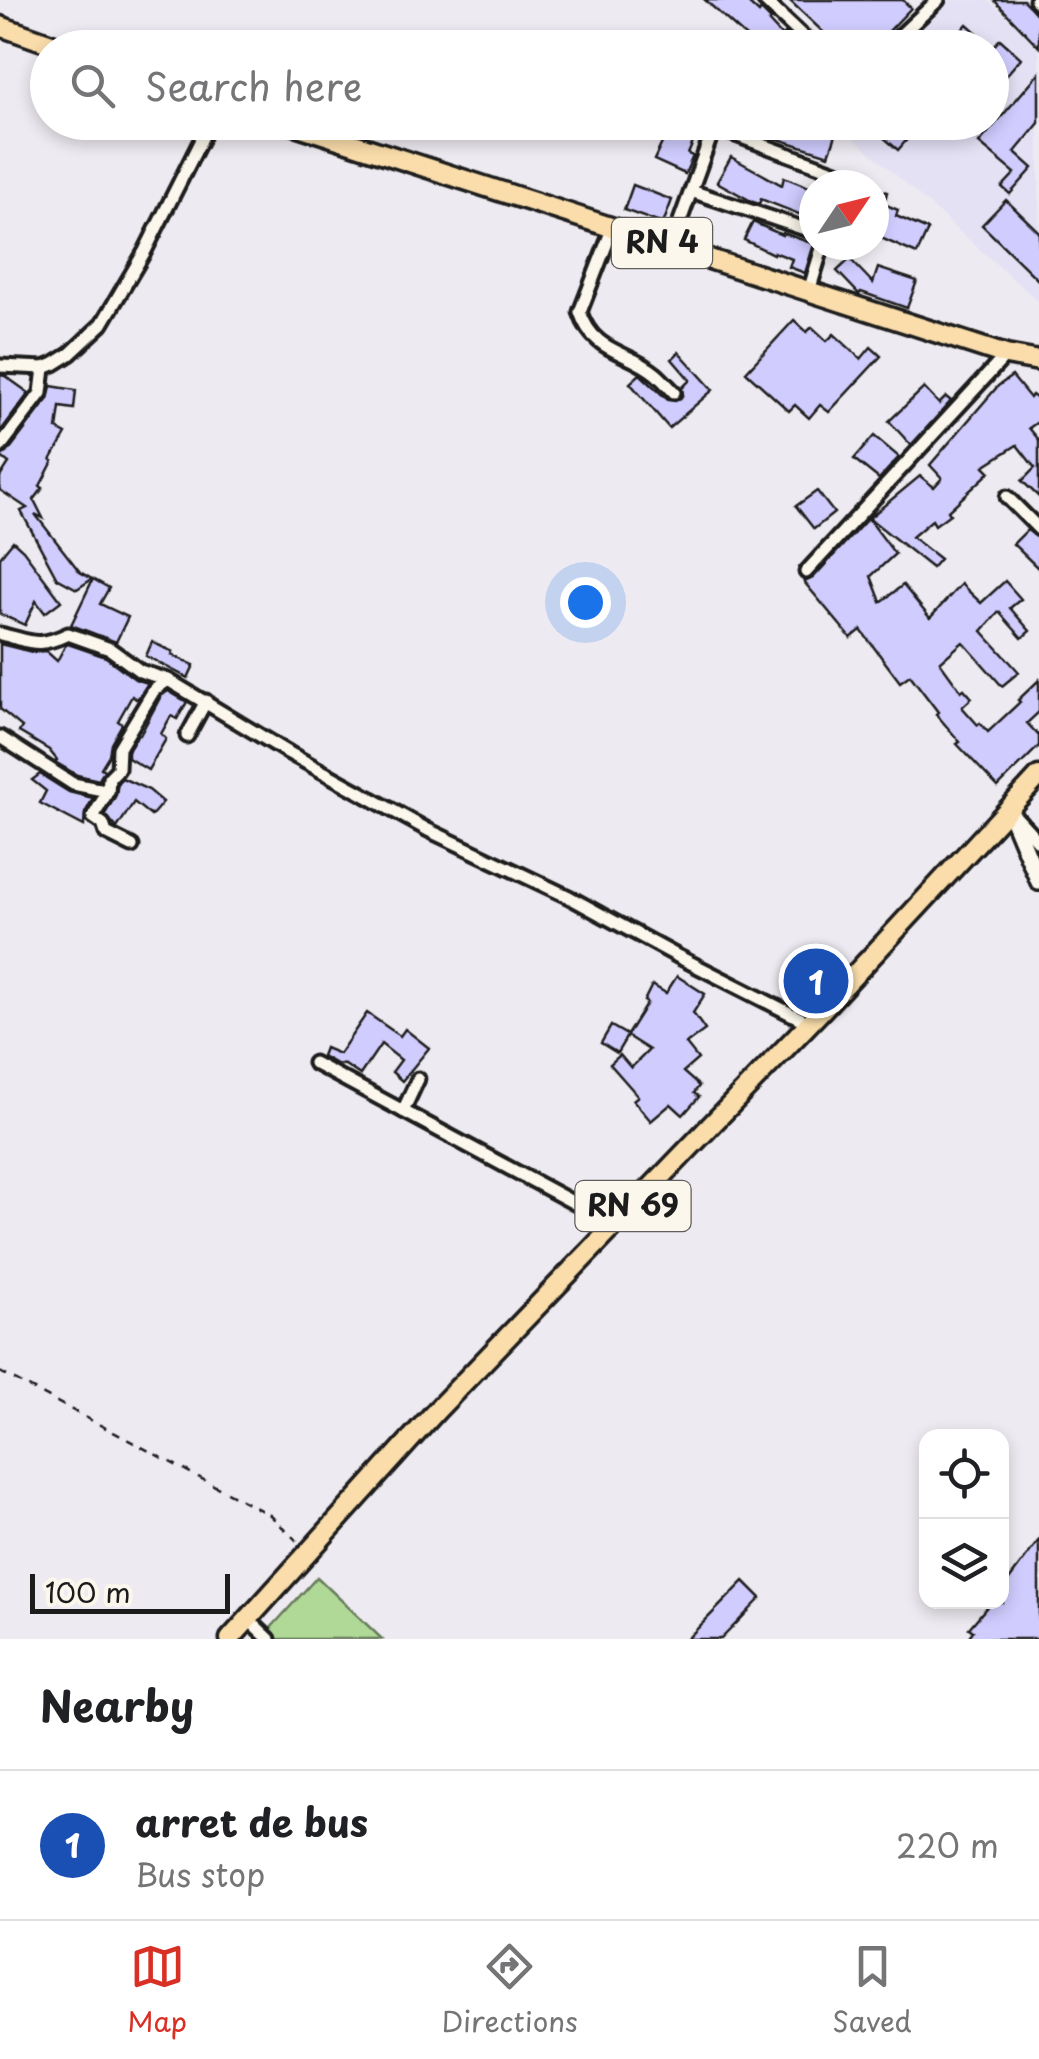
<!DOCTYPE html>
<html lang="en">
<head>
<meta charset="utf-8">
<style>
  :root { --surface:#fff; --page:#f6f6f6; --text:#202124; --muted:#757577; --line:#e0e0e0; --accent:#d93025 }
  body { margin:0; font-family:"Playpen Sans",sans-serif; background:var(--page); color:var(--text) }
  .controls { position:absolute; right:30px; bottom:30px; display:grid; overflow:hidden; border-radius:20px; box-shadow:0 5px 15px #0003 }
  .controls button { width:90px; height:90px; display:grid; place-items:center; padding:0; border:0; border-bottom:2px solid var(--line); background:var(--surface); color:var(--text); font:50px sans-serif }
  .compass { position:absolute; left:799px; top:170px; width:90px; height:90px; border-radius:50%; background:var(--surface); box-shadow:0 5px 15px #0003; rotate:55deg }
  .scale { position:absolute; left:30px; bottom:25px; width:200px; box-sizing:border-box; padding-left:10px; border:5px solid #1c1c1c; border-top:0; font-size:28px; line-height:35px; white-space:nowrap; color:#1c1c1c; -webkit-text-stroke:8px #fbf7ec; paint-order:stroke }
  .you { position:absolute; left:585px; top:602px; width:35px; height:35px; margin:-25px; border:8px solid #fff; border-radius:50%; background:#1a73e8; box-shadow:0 0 0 15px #1a73e833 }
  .badge { display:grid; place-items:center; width:65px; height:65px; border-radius:50%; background:var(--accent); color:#fff; font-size:32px; font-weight:700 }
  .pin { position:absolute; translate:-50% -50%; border:5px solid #fff; box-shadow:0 2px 10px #0006 }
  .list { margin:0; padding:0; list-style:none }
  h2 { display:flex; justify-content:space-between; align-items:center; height:130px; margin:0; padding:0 40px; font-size:42px }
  h2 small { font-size:32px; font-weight:400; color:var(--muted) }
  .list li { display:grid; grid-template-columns:65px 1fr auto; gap:30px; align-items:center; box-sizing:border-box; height:150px; padding:0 40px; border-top:2px solid var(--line) }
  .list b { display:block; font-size:38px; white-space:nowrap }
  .list p { margin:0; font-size:32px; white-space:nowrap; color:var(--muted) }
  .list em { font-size:32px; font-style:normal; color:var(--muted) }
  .icon { flex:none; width:55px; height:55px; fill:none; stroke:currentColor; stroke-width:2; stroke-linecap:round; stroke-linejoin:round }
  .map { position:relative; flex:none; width:1039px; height:1639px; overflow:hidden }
  .search { position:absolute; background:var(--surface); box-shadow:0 5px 15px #0003; left:30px; right:30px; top:30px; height:110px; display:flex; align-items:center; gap:25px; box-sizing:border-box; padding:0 35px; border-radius:55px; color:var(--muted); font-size:38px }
  .sheet { height:280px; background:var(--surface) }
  nav { display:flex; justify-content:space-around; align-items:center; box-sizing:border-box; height:140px; border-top:2px solid var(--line); background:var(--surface); font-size:28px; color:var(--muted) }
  nav a { display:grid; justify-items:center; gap:5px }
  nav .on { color:var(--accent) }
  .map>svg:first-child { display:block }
</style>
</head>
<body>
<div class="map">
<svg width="1039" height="1639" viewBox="0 0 1039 1639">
  <rect width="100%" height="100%" fill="#eeeaf1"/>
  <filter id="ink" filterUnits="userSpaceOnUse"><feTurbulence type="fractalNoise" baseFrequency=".01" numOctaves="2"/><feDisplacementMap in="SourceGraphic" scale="20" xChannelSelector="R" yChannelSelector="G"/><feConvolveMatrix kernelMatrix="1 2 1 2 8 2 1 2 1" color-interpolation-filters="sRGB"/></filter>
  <g filter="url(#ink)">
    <path fill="#e5e1f5" d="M947,0H988L1039,46V302L837,123L992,122V48L905,47Z"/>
    <path fill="#b0d997" stroke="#667a5a" stroke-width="2.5" d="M317,1577L382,1639H261Z"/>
    <g fill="#d0ccfe" stroke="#1c1c1c" stroke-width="2.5">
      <path d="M705,0H745L759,13L761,10L771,20L769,22L782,36L786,33L799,48H758Z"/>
      <path d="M789,0H903L911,8L889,31L869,48H840Z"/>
      <path d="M994,0H1023L1029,6L1039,17V47Z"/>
      <path d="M967,24L993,47L1000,39L1021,58L1002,80L992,71V48H946Z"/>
      <path d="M1039,73V123L1015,152L1033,168L1010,194L1002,187L1015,173L979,143Z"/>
      <path d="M672,122H702L688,154L693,156L685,174L654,160Z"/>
      <path d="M779,122H807L806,125L836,135L829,155L775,138Z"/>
      <path d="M881,122H922L898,150L874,129Z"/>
      <path d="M731,157L782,185L784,177L814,189V220L761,199L759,204L753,202L717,182Z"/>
      <path d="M633,185L672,200L663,224L624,210Z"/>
      <path d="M874,188L887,192L884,204L898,210L896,216L928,230L917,254L874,235Z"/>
      <path d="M1006,200L1039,232V281L982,225Z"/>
      <path d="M753,222L782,235L783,233L814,244L805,273L789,267L792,259L774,252L773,254L744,240Z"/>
      <path d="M850,259L873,283L878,268L917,281L907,308L861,292L859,294L837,271Z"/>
      <path d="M794,320L807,332L812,327L827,341L834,334L861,359L871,347L881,356L829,412L820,405L809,418L795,405L789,411L746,372Z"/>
      <path d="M679,352L713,390L669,428L630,383L640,374L668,400L675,401L680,399L683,394L682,388L690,380L672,359Z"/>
      <path d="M0,375L5,376L29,393L0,432Z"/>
      <path d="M1012,376L1030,398L1032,395L1039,400V421L1029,428L1039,440V497L1022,481L1035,468L1017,445L984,466L990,472L948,511L950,514L935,525L932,520L912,537L940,559L932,568L869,518L920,476L934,487L942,478L930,465L998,386Z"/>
      <path d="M51,386L76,390L74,409L60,407L57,429L66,434L51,460L53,461L40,486L43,488L34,500L43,518L35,514L80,572L92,579L77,589L57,578L21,511L27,508L0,490V477L9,463L0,456L7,453L48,399Z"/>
      <path d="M924,388L939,404L946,397L951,401L911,445L889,421Z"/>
      <path d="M874,436L899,457L879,479L854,459Z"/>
      <path d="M817,491L834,513L814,529L796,506Z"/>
      <path d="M868,518L895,554L871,576L881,602L903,585L930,618L961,584L981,603L1005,581L1021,599L1010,608L1030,631L1022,638L999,612L982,631L1019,672L1002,686L963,642L940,662L961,691L964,689L972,698L962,707L978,725L980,723L988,732L1020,702L1018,700L1039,680V712L1027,723L1039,736V746L998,787L957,744L960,742L936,714L938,712L910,675L900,682L861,630L851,638L804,582L813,578Z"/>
      <path d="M1027,530L1039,538V569L1013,544Z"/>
      <path d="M13,541L23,550L61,601L45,613L36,601L25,625L0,614V557Z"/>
      <path d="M93,579L109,588L100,604L128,617L116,642L71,625Z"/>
      <path d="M152,642L173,652L172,655L194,665L188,678L146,656Z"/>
      <path d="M0,644L32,652L46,651L57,661L65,646L68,644L106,657L135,679L148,683L139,697L136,699L132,696L118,721L122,724L111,744L109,755L101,768L104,770L99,780L77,775L55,762L57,760L49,750L19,732L22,727L0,709Z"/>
      <path d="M168,691L187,702L177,719L171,716L161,734L166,739L148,770L128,758V751L138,734L140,735L161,696Z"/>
      <path d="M40,774L69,792L93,798L85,813L84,826L40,803L46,791L32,780Z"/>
      <path d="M122,778L149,790L163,802L151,816L134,802L117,828L105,814L116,795L118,782Z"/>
      <path d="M677,976L705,994L693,1013L705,1030L686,1044L698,1059L683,1072L699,1086L694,1093L699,1097L683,1115L671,1104L651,1121L633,1100L638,1096L610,1064L620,1055L631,1068L649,1050L627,1036L617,1053L601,1043L611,1026L627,1035L647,1003L644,1001L652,985L666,993Z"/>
      <path d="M367,1013L400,1036L405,1029L429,1048L402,1081L392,1072L401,1060L381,1044L360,1075L345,1065L336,1064L322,1056L325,1048L339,1054Z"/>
      <path d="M1039,1540V1639H967L973,1631L969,1628L991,1602H1002V1581L1006,1584Z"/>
      <path d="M744,1581L761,1598L721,1639H687Z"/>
    </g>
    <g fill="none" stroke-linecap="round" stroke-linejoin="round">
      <g stroke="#1c1c1c" stroke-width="19">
        <g id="street">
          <path d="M764,0L815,48"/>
          <path d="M1036,0L1039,3"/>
          <path d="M887,48L938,0"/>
          <path d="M714,127L847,176L844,185"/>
          <path d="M691,191L814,232"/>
          <path d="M613,227L580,312C594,354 627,350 656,374C662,379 668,386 674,392"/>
          <path d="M671,246L716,122"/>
          <path d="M809,291L823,245"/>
          <path d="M0,366L44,368L54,364L70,354L102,324L145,251L210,122"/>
          <path d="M0,447L41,393L44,368"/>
          <path d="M1007,497L1039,529"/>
          <path d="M806,572L1006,355"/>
          <path d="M0,634C31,641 36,649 68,634L110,649L140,671L168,680L289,753L428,830L569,897L679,957L809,1023"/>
          <path d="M187,736L206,701"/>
          <path d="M0,737L73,784L108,791L93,817L103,824L106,833L132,846"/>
          <path d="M108,791L109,778L118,769L119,748L154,690L168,680"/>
          <path d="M1015,816L1039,842"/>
          <path d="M314,1063L615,1225"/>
          <path d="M403,1111L418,1079"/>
          <path d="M248,1619L269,1639"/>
        </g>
      </g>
      <g stroke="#1c1c1c" stroke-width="22">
        <path id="secondary" d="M1009,810L1039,882"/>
      </g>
      <g stroke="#1c1c1c" stroke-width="25">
        <g id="primary">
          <path d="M0,26L63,48"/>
          <path d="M286,122L1006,355L1039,361"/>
          <path d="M230,1639L437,1410L820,1012L1039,776"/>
        </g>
      </g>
      <path stroke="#1c1c1c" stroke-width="2.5" stroke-dasharray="8 8" stroke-linecap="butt" d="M0,1372L270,1515L297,1541"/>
      <use href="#street" stroke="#fbf7ec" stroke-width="11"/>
      <use href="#secondary" stroke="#fbf7ec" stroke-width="15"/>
      <use href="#primary" stroke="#faddab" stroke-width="18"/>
    </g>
  </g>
  <g text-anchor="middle" stroke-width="8" stroke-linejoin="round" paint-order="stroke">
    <g fill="#fbf7ec" stroke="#5f5e5a" stroke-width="2.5">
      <rect x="612" y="218" width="100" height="50" rx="8"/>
      <rect x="575.5" y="1181" width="115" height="50" rx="8"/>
    </g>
    <g font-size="30" font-weight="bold" fill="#1c1c1c">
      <text x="662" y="253">RN 4</text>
      <text x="633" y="1216">RN 69</text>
    </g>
  </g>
</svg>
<div class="controls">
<button><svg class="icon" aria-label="locate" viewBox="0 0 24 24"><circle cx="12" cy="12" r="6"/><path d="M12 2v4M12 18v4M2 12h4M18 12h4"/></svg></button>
<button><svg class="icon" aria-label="layers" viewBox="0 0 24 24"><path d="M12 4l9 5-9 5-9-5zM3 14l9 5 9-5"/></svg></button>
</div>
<svg class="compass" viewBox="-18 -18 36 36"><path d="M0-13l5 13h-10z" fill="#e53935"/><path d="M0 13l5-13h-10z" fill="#757577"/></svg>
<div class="scale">100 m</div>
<div class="you"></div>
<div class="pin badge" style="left:816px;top:981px;background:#1a4fb4">1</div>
<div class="search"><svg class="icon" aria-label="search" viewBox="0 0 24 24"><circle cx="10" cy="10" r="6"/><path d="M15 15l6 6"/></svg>Search here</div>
</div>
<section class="sheet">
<h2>Nearby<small></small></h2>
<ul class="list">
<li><span class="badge" style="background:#1a4fb4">1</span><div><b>arret de bus</b><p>Bus stop</p></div><em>220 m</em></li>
</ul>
</section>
<nav>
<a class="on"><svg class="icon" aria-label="map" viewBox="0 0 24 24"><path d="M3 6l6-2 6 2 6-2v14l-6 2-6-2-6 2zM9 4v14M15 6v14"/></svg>Map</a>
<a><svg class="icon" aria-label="directions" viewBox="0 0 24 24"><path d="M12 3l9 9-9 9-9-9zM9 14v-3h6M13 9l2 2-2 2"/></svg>Directions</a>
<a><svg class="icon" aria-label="saved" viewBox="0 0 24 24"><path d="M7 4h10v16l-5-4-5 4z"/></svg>Saved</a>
</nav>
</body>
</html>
